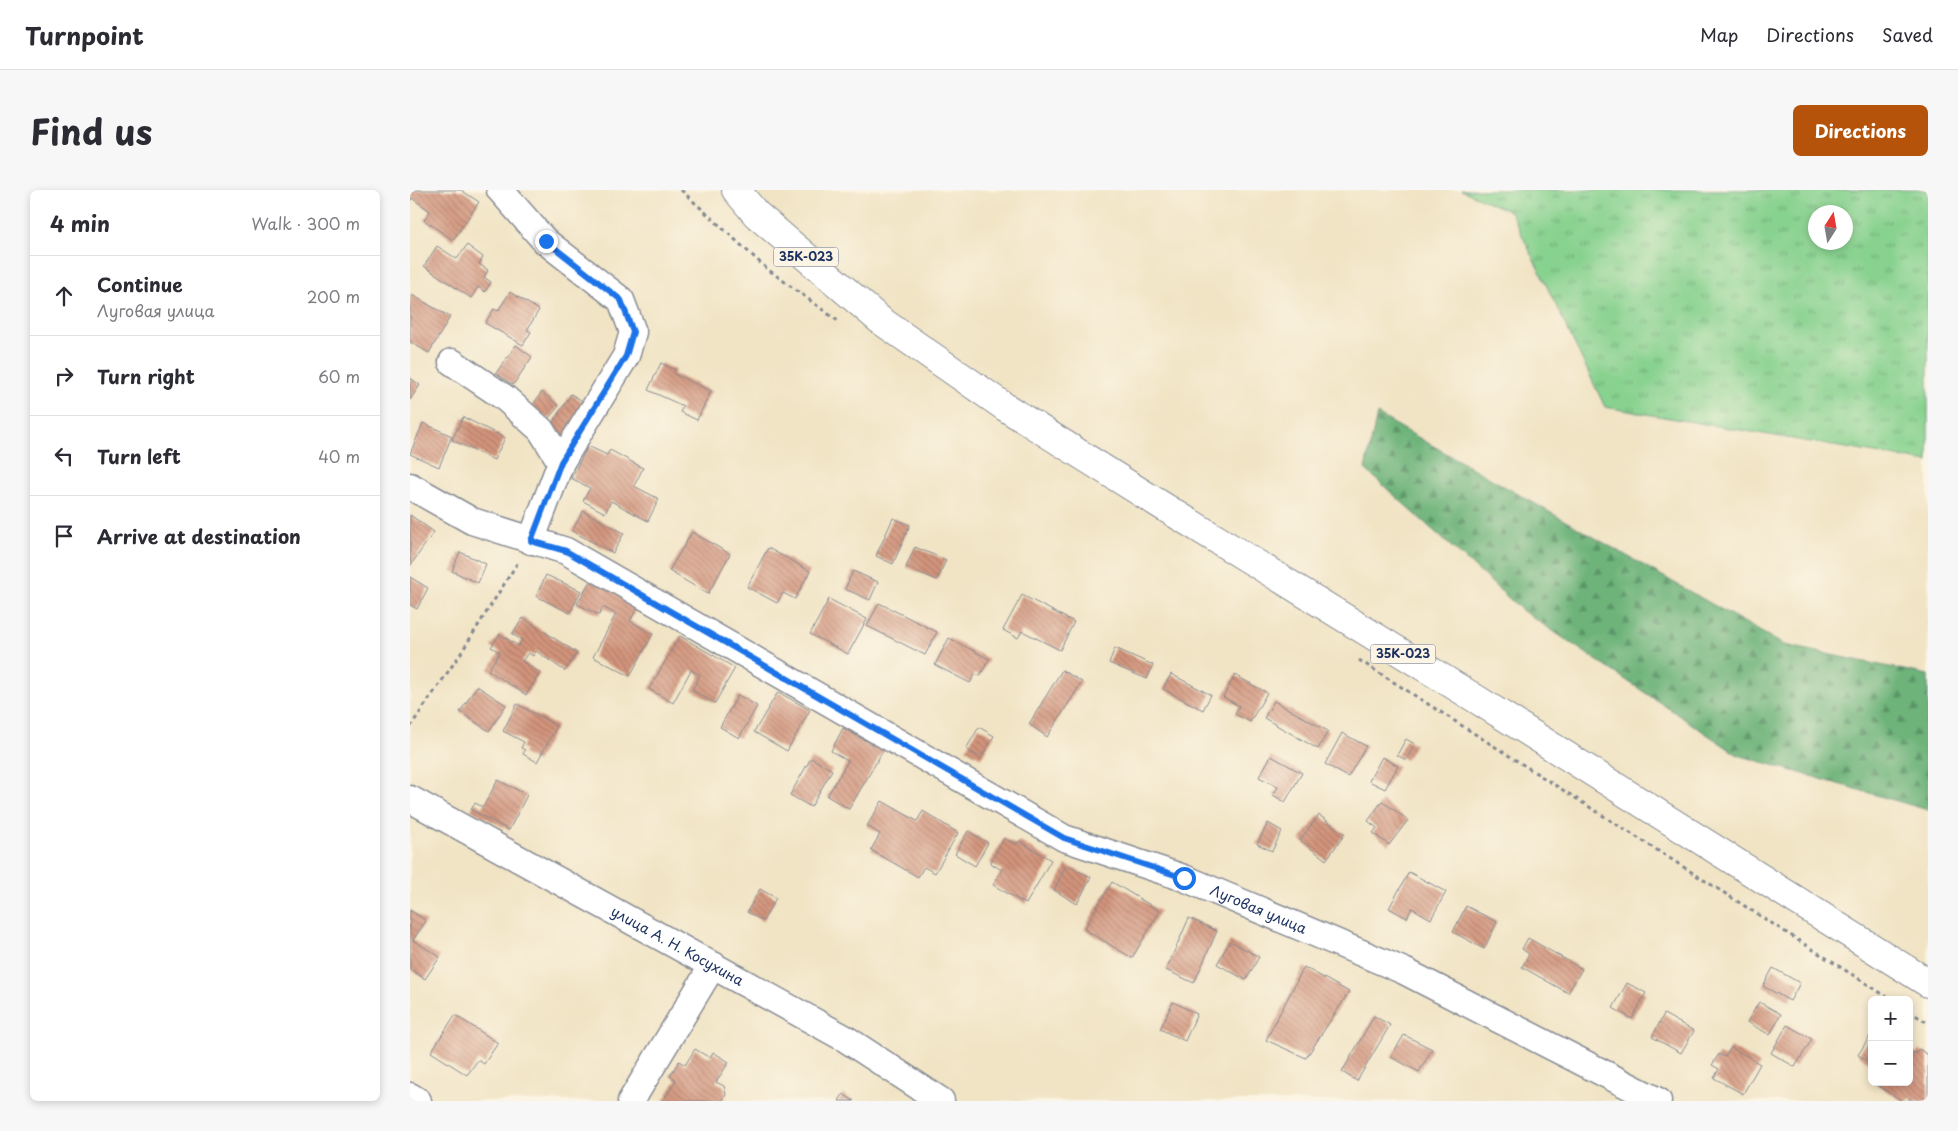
<!DOCTYPE html>
<html lang="en">
<head>
<meta charset="utf-8">
<style>
  :root { --surface:#fff; --page:#f7f7f7; --text:#2b2b33; --muted:#7c7c81; --line:#e1e1e2; --accent:#b45309 }
  body { margin:0; font-family:"Playpen Sans",sans-serif; background:var(--page); color:var(--text) }
  .controls { position:absolute; right:15px; bottom:15px; display:grid; overflow:hidden; border-radius:8px; box-shadow:0 2px 8px #0003 }
  .controls button { width:45px; height:45px; display:grid; place-items:center; padding:0; border:0; border-bottom:1px solid var(--line); background:var(--surface); color:var(--text); font:25px sans-serif }
  .compass { position:absolute; left:1398px; top:15px; width:45px; height:45px; border-radius:50%; background:var(--surface); box-shadow:0 2px 8px #0003; rotate:11deg }
  .stop { position:absolute; width:15px; height:15px; margin:-11px; border:4px solid #1a73e8; border-radius:50%; background:#fff }
  .stop.end { background:#1a73e8; border-color:#fff; box-shadow:0 1px 5px #0008 }
  .list { margin:0; padding:0; list-style:none }
  h2 { display:flex; justify-content:space-between; align-items:center; height:65px; margin:0; padding:0 20px; font-size:21px }
  h2 small { font-size:16px; font-weight:400; color:var(--muted) }
  .list li { display:grid; grid-template-columns:32px 1fr auto; gap:15px; align-items:center; box-sizing:border-box; height:80px; padding:0 20px; border-top:1px solid var(--line) }
  .list b { display:block; font-size:19px; white-space:nowrap }
  .list p { margin:0; font-size:16px; white-space:nowrap; color:var(--muted) }
  .list em { font-size:16px; font-style:normal; color:var(--muted) }
  .icon { flex:none; width:28px; height:28px; fill:none; stroke:currentColor; stroke-width:2; stroke-linecap:round; stroke-linejoin:round }
  .map { position:relative; flex:none; width:1518px; height:911px; overflow:hidden; border-radius:8px }
  header { display:flex; align-items:center; gap:30px; box-sizing:border-box; height:70px; padding:0 25px; background:var(--surface); border-bottom:1px solid var(--line) }
  header strong { font-size:24px }
  nav { display:flex; gap:28px; margin-inline-start:auto; font-size:18px }
  .intro { display:flex; align-items:center; justify-content:space-between; box-sizing:border-box; height:120px; padding:0 30px }
  h1 { margin:0; font-size:35px }
  .button { padding:12px 22px; border-radius:8px; background:var(--accent); color:#fff; font-size:18px; font-weight:700 }
  main { display:flex; gap:30px; padding:0 30px }
  aside { flex:1; background:var(--surface); border-radius:8px; box-shadow:0 2px 8px #0003 }
  .map>svg:first-child { display:block }
</style>
</head>
<body>
<header>
<strong>Turnpoint</strong>
<nav><a>Map</a><a>Directions</a><a>Saved</a></nav>
</header>
<div class="intro"><h1>Find us</h1><a class="button">Directions</a></div>
<main>
<aside>
<h2>4 min<small>Walk · 300 m</small></h2>
<ul class="list">
<li><svg class="icon" aria-label="ahead" viewBox="0 0 24 24"><path d="M12 20V5M6 11l6-6 6 6"/></svg><div><b>Continue</b><p>Луговая улица</p></div><em>200 m</em></li>
<li><svg class="icon" aria-label="right" viewBox="0 0 24 24"><path d="M7 20v-9h11M14 6l5 5-5 5"/></svg><div><b>Turn right</b></div><em>60 m</em></li>
<li><svg class="icon" aria-label="left" viewBox="0 0 24 24"><path d="M17 20v-9H6M10 6l-5 5 5 5"/></svg><div><b>Turn left</b></div><em>40 m</em></li>
<li><svg class="icon" aria-label="arrive" viewBox="0 0 24 24"><path d="M6 21V4h12l-3 4 3 4H6"/></svg><div><b>Arrive at destination</b></div></li>
</ul>
</aside>
<div class="map">
<svg width="1518" height="911" viewBox="0 0 1518 911">
  <defs>
    <pattern id="grass-tufts" width="24" height="20" patternUnits="userSpaceOnUse" patternTransform="scale(1.25)"><rect width="24" height="20" fill="#88d28f"/><path d="M3 7l-1-3M5 7V3M7 7l1-3M15 17l-1-3M17 17v-4M19 17l1-3" fill="none" stroke="#6eab78"/></pattern>
    <pattern id="forest-firs" width="22" height="20" patternUnits="userSpaceOnUse" patternTransform="scale(1.25)"><rect width="22" height="20" fill="#6eb47a"/><path d="M5 1l3.5 6h-7zM16 11l3.5 6h-7z" fill="#5a9367"/></pattern>
    <pattern id="building-back-hatch" width="6" height="6" patternUnits="userSpaceOnUse" patternTransform="scale(1.25)"><rect width="6" height="6" fill="#d3947b"/><path d="M-1 5l2 2M0 0l6 6M5-1l2 2" fill="none" stroke="#aa7968"/></pattern>
  </defs>
  <rect width="100%" height="100%" fill="#fcf5e5"/>
  <filter id="ink" filterUnits="userSpaceOnUse"><feTurbulence type="fractalNoise" baseFrequency=".02" numOctaves="2"/><feDisplacementMap in="SourceGraphic" scale="10" xChannelSelector="R" yChannelSelector="G"/><feConvolveMatrix kernelMatrix="1 2 1 2 8 2 1 2 1" color-interpolation-filters="sRGB"/></filter>
  <filter id="wash" filterUnits="userSpaceOnUse"><feTurbulence type="fractalNoise" baseFrequency=".0096" numOctaves="4" result="noise"/><feDisplacementMap in="SourceGraphic" scale="20" xChannelSelector="R" yChannelSelector="G"/><feGaussianBlur stdDeviation="1.12" result="paint"/><feColorMatrix in="noise" values="0 0 0 0 0 0 0 0 0 0 0 0 0 0 0 0 0 1.4 0 .05"/><feComposite in="paint" operator="in"/></filter>
  <g filter="url(#wash)">
    <rect width="100%" height="100%" fill="#f1e4c5"/>
    <path fill="url(#grass-tufts)" stroke="#528076" fill-rule="evenodd" d="M1051,0H1518V272L1195,217L1101,22ZM1406,22H1436V52H1406Z"/>
    <path fill="url(#forest-firs)" stroke="#44726c" d="M967,224L1374,455L1518,485V620L1328,565L1113,421L955,279Z"/>
    <g id="blocks">
      <g fill="url(#building-back-hatch)">
        <path d="M0,0H51L69,12L43,50L14,30L20,21L2,8L0,12Z"/>
        <path d="M57,55L73,67L69,74L78,80L74,87L81,92L75,102L68,97L61,108L14,76L27,56L47,69Z"/>
        <path d="M100,102L129,120L117,140L121,142L113,155L75,133L84,119L88,121Z"/>
        <path d="M2,105L40,127L19,163L0,152V108Z"/>
        <path d="M106,155L122,167L103,195L86,183Z"/>
        <path d="M251,173L265,180L264,184L301,201L287,230L270,222L273,216L238,200Z"/>
        <path d="M0,188L10,195L0,210Z"/>
        <path d="M132,202L149,216L138,229L122,216Z"/>
        <path d="M161,204L179,215L157,251L141,236Z"/>
        <path d="M53,227L95,248L84,270L42,250Z"/>
        <path d="M13,233L42,246L29,277L0,264Z"/>
        <path d="M178,256L197,265L200,260L233,278L224,296L249,309L238,331L201,311L195,323L173,311L180,298L161,288Z"/>
        <path d="M173,321L214,343L203,363L162,341Z"/>
        <path d="M0,325L24,342L0,376Z"/>
        <path d="M483,328L500,335L483,374L466,366Z"/>
        <path d="M282,342L320,364L298,404L259,381Z"/>
        <path d="M505,357L536,370L527,390L496,377Z"/>
        <path d="M358,358L400,381L385,409L373,403L367,413L337,397Z"/>
        <path d="M50,362L76,374L68,393L42,381Z"/>
        <path d="M443,381L468,392L460,410L435,399Z"/>
        <path d="M136,385L171,401L160,423L126,406Z"/>
        <path d="M0,387L18,398L7,419L0,415Z"/>
        <path d="M181,389L229,415L220,431L243,444L220,486L183,467L206,424L193,417L189,425L167,414Z"/>
        <path d="M612,405L664,432L650,460L612,441L608,448L593,440Z"/>
        <path d="M419,409L457,429L438,464L400,444Z"/>
        <path d="M469,413L527,442L515,465L457,436Z"/>
        <path d="M113,428L167,463L155,481L126,461L123,466L118,463L112,471L130,483L116,505L78,480L90,462L81,457L90,444L108,456L112,450L102,444Z"/>
        <path d="M270,446L325,478L305,513L282,500L290,485L281,480L263,513L239,499Z"/>
        <path d="M539,448L579,469L570,486L565,484L560,493L525,475Z"/>
        <path d="M705,458L743,475L737,489L699,473Z"/>
        <path d="M652,480L672,492L637,547L619,534Z"/>
        <path d="M761,484L801,505L793,520L753,499Z"/>
        <path d="M825,485L857,503L840,532L825,524L829,516L813,507Z"/>
        <path d="M67,496L96,515L79,541L50,522Z"/>
        <path d="M368,502L400,520L377,561L344,542Z"/>
        <path d="M328,505L347,516L329,548L310,537Z"/>
        <path d="M864,511L918,541L908,559L854,528Z"/>
        <path d="M107,514L147,536L127,572L113,564L115,560L111,558L114,552L93,541Z"/>
        <path d="M569,537L584,546L571,568L556,559Z"/>
        <path d="M433,538L456,551L460,544L477,554L439,619L417,606L438,571L421,561Z"/>
        <path d="M932,543L956,556L938,587L915,574Z"/>
        <path d="M996,549L1005,554L996,570L987,565Z"/>
        <path d="M861,566L892,583L875,612L863,605L868,597L849,587Z"/>
        <path d="M972,567L988,576L975,599L959,591Z"/>
        <path d="M401,568L422,580L401,617L380,605Z"/>
        <path d="M88,590L117,605L99,640L61,620L65,613L73,617Z"/>
        <path d="M472,611L507,631L513,621L548,643L525,683L514,677L508,687L461,660L470,644L457,636Z"/>
        <path d="M972,611L998,630L979,655L963,643L967,638L958,631Z"/>
        <path d="M909,625L935,644L916,670L890,650Z"/>
        <path d="M858,633L872,641L862,661L847,654Z"/>
        <path d="M558,641L578,653L565,676L545,664Z"/>
        <path d="M594,648L606,655L609,651L641,670L616,714L583,695L592,680L580,673Z"/>
        <path d="M656,675L681,687L667,714L644,700Z"/>
        <path d="M999,682L1036,702L1021,729L1002,718L997,728L979,718Z"/>
        <path d="M702,692L750,721L722,768L674,739Z"/>
        <path d="M350,699L366,708L353,731L337,722Z"/>
        <path d="M1056,716L1087,732L1074,759L1043,742Z"/>
        <path d="M0,720L16,731L3,750L30,767L15,789L0,779Z"/>
        <path d="M779,728L807,741L784,793L756,780Z"/>
        <path d="M1118,748L1172,779L1158,803L1112,777L1119,764L1112,759Z"/>
        <path d="M820,751L849,767L836,790L807,774Z"/>
        <path d="M894,777L939,802L896,868L856,850Z"/>
        <path d="M1363,778L1390,793L1380,811L1353,796Z"/>
        <path d="M1217,793L1236,803L1222,829L1203,818Z"/>
        <path d="M763,812L787,824L775,851L750,839Z"/>
        <path d="M1349,812L1371,824L1360,845L1337,832Z"/>
        <path d="M1254,824L1284,841L1271,863L1242,847Z"/>
        <path d="M45,825L88,853L74,874L68,870L57,885L21,862Z"/>
        <path d="M964,826L980,835L947,891L932,882Z"/>
        <path d="M1377,835L1402,849L1385,877L1361,863Z"/>
        <path d="M1462,843V874L1448,865Z"/>
        <path d="M994,845L1022,859L1009,882L981,867Z"/>
        <path d="M1321,857L1350,874L1333,904L1304,888L1309,879L1302,875L1309,864L1315,867Z"/>
        <path d="M285,859L300,868L303,862L319,872L306,892L314,896L316,905L312,911H253L266,890L260,886L269,871L275,875Z"/>
        <path d="M1509,859L1518,865V911H1504L1500,908L1498,911H1492L1466,894L1467,892H1499V860L1506,864Z"/>
        <path d="M433,904L444,911H429Z"/>
      </g>
    </g>
  </g>
  <g filter="url(#ink)">
    <use href="#blocks" fill-opacity="0" stroke="#868a92" stroke-width="1"/>
    <g fill="none" stroke-linecap="round" stroke-linejoin="round">
      <g stroke="#868a92" stroke-width="29">
        <g id="minor">
          <path d="M90,0L135,51L211,110L223,142L216,166L151,272"/>
          <path d="M42,172L95,208L131,240L151,272L121,351"/>
          <path id="s1" d="M0,296L62,331L156,361L654,648L774,688L994,781L1248,911"/>
          <path id="s2" d="M0,609L436,849L531,911"/>
          <path d="M0,906L8,911"/>
          <path d="M221,911L303,775"/>
        </g>
      </g>
      <g stroke="#868a92" stroke-width="30">
        <path id="major" d="M326,0L346,24L470,130L595,217L751,315L1063,507L1518,793"/>
      </g>
      <g stroke="#868a92" stroke-width="3" stroke-dasharray="4 4" stroke-linecap="butt">
        <path d="M271,0L356,78L428,131"/>
        <path d="M949,470L1482,810"/>
        <path d="M0,537L51,463L108,372"/>
        <path d="M1499,821L1518,833"/>
      </g>
      <use href="#minor" stroke="#fff" stroke-width="26"/>
      <use href="#major" stroke="#fff" stroke-width="28"/>
    </g>
  </g>
  <g fill="none" stroke-linecap="round" stroke-linejoin="round" filter="url(#ink)">
    <path stroke="#1a73e8" stroke-width="6" d="M136,51L211,110L223,142L216,166L151,272L121,351L156,361L654,648L774,688"/>
  </g>
  <g text-anchor="middle" stroke-width="4" stroke-linejoin="round" paint-order="stroke">
    <g fill="#fcf5e5" stroke="#5e6a86" stroke-width="1">
      <rect x="363.5" y="57.5" width="65" height="19" rx="4"/>
      <rect x="960.5" y="454.5" width="65" height="19" rx="4"/>
    </g>
    <g font-size="12" font-weight="bold" fill="#1b2f5e">
      <text x="396" y="71">35К-023</text>
      <text x="993" y="468">35К-023</text>
    </g>
    <g font-size="14" fill="#1b2f5e" stroke="#fcf5e5">
      <text dy="5" stroke="none"><textPath href="#s1" startOffset="952">Луговая улица</textPath></text>
      <text dy="5" stroke="none"><textPath href="#s2" startOffset="305">улица А. Н. Косухина</textPath></text>
    </g>
  </g>
</svg>
<div class="controls">
<button>+</button>
<button>−</button>
</div>
<svg class="compass" viewBox="-18 -18 36 36"><path d="M0-13l5 13h-10z" fill="#e53935"/><path d="M0 13l5-13h-10z" fill="#7c7c81"/></svg>
<div class="stop" style="left:774px;top:688px"></div>
<div class="stop end" style="left:136px;top:51px"></div>
</div>
</main>
</body>
</html>
